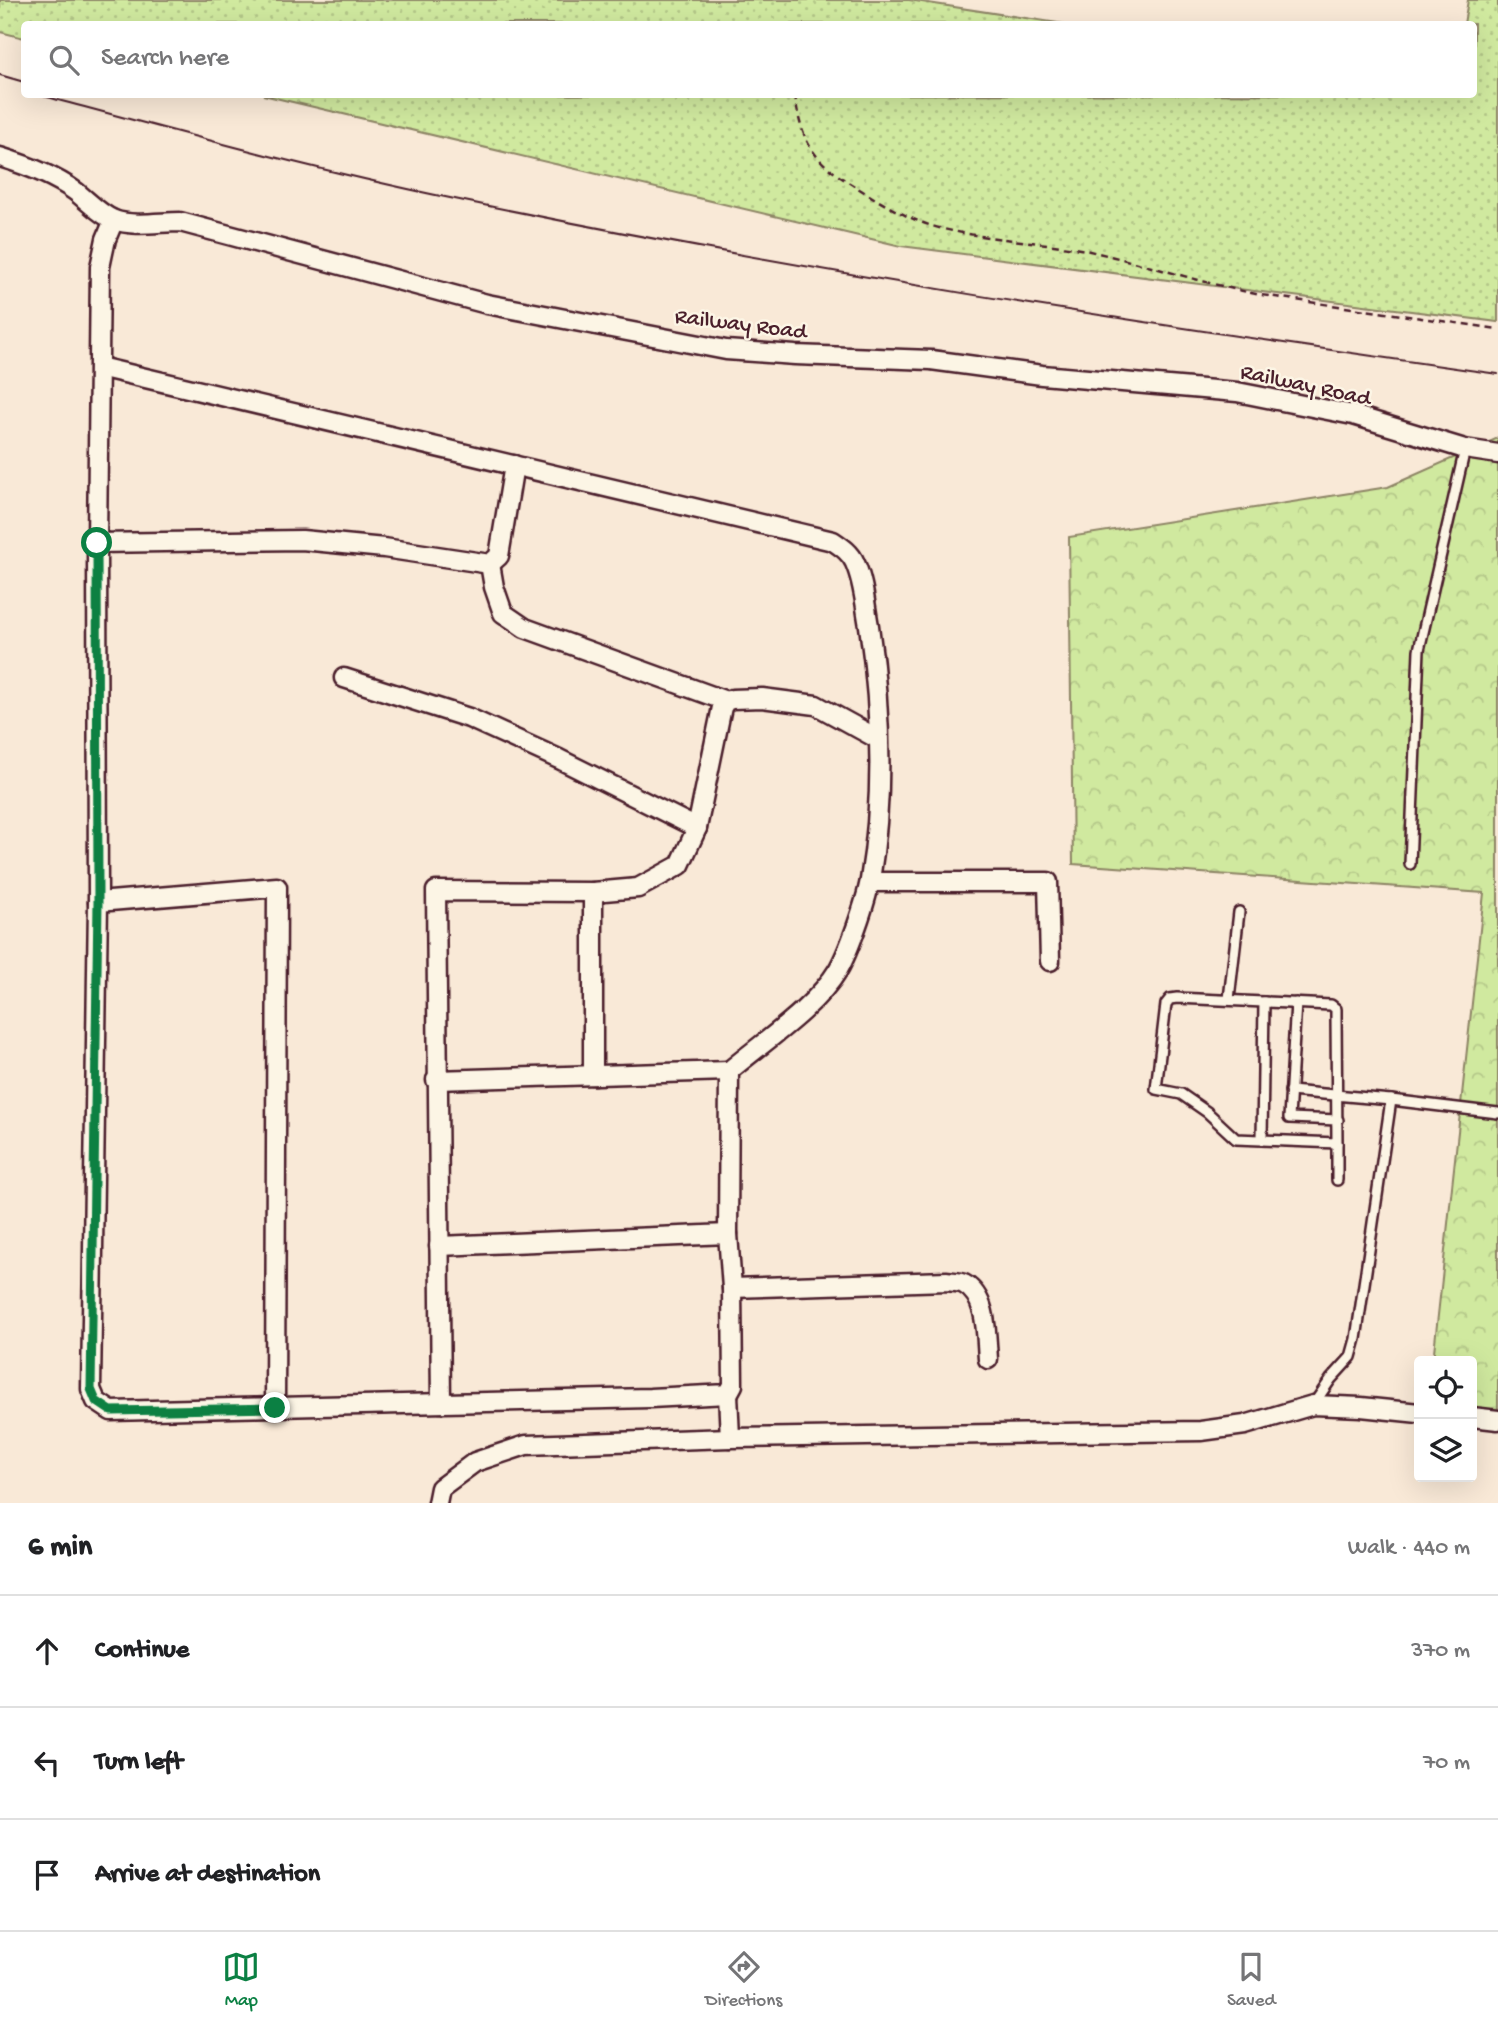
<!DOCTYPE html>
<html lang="en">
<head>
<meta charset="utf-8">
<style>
  :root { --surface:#fff; --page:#f6f6f6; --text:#202124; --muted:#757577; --line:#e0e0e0; --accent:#0b8043 }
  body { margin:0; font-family:"Gochi Hand",sans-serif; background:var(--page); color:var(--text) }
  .controls { position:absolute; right:21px; bottom:21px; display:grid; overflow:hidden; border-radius:7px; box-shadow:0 7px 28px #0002 }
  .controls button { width:63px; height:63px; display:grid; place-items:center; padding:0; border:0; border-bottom:2px solid var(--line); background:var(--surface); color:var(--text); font:35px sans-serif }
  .stop { position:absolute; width:21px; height:21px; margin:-16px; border:5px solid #0b8043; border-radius:50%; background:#fff }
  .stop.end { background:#0b8043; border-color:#fff; box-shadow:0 2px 7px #0008 }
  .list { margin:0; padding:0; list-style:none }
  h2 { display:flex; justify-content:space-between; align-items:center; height:91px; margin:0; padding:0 28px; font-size:30px }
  h2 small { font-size:23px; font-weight:400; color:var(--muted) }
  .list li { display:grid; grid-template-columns:46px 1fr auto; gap:21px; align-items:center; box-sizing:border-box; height:112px; padding:0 28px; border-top:2px solid var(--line) }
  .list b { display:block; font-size:26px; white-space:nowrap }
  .list em { font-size:23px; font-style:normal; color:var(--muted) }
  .icon { flex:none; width:38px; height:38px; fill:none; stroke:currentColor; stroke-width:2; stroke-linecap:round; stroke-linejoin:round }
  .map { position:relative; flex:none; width:1498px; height:1503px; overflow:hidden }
  .search { position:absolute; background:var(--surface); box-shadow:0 7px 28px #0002; left:21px; right:21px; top:21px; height:77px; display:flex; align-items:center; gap:18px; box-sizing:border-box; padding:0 24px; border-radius:7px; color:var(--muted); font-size:26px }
  .sheet { height:427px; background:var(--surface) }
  nav { display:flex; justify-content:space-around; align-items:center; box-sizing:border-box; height:98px; border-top:2px solid var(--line); background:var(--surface); font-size:19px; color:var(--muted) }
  nav a { display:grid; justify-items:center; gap:4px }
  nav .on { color:var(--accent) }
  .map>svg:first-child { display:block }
</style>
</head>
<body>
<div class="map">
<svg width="1498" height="1503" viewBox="0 0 1498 1503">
  <defs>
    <pattern id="grass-dots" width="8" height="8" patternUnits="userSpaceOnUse" patternTransform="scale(1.75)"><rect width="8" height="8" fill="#d0e99f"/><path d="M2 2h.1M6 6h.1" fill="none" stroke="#b4c789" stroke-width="1.8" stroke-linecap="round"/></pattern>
    <pattern id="forest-crowns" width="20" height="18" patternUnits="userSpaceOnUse" patternTransform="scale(1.75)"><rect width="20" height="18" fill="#d0e99f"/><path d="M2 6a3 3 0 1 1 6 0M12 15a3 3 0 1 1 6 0" fill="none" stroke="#b4c789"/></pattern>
  </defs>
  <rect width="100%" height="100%" fill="#f9e9d7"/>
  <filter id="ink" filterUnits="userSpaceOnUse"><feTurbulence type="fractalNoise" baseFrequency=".0143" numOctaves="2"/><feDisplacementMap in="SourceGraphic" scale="14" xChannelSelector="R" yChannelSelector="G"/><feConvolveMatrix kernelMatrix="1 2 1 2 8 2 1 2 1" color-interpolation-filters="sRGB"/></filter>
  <g filter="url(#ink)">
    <g fill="url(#grass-dots)" stroke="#8d8465" stroke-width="2">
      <path d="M0,0H909L1064,24H24V38L0,32Z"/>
      <path d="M1468,0H1498V322L901,246L263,95L1474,94V24H1464Z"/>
    </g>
    <path fill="url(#forest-crowns)" stroke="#8d8465" stroke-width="2" d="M1498,438V1423L1472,1410V1361H1433L1484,893L1073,864L1069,537L1388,487Z"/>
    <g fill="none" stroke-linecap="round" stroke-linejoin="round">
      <g stroke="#4a1f2b" stroke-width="14">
        <g id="service">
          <path d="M1410,864L1419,650L1465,449"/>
          <path d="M1177,998L1331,1005L1336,1009V1015L1337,1143L1236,1139L1207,1112L1181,1094L1156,1089L1166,1004L1170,999Z"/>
          <path d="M1229,999L1239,912"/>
          <path d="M1296,1003L1289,1118L1338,1120"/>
          <path d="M1290,1091L1391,1100L1498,1113"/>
          <path d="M1262,1139L1264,1002"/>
          <path d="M1337,1143V1180"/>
          <path d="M1313,1405L1331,1379L1351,1357L1356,1339L1391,1100"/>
        </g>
      </g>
      <g stroke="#4a1f2b" stroke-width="23">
        <g id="minor">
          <path d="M0,157C26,165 53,175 75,191C87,200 99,214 114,220C134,227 159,222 180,222L487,304L726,350L795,355L931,360L1042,375L1237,392L1353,415L1465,449L1498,454"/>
          <path d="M99,367L833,541C842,547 851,553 855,563C864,583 865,605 869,626C881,708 884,797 870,880C866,902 849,951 838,970C815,1008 763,1042 729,1071L728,1234L732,1288L733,1385L728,1394L650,1398L111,1411L96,1401L91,1389L98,902L97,543L100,267L106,239L114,220"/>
          <path d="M97,543L302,540L384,548L490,564"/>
          <path d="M490,564L494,587L503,613L525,628L726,701"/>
          <path d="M490,564L499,556L514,465"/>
          <path d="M344,678L469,718L559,759L697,828"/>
          <path d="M870,882H1048L1050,961"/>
          <path d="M593,892V1075"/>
          <path d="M98,902L277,887L275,1408"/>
          <path d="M436,1080L729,1071"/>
          <path d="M439,1246L728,1234"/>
          <path d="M732,1288L947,1281C952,1282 960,1282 964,1284C988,1297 986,1336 988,1359"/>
          <path d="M728,1394L730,1438"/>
          <path d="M441,1403L436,891L593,892L638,888L680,865L697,828L722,707L726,701L732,699L762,698L816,705L878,739"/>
          <path d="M1472,1417L1498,1420"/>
          <path d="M437,1503L440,1488L475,1462L526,1445L730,1438L1201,1431L1245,1425L1313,1405L1361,1407L1419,1413"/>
        </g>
      </g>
      <path stroke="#4a1f2b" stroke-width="2.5" stroke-dasharray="7 5" stroke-linecap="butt" d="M795,94C801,147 817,164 861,190C883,204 907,218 932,226C982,240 1034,240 1085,250C1144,263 1201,283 1261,295L1498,329"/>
      <use href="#service" stroke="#fcf5e5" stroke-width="9"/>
      <use href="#minor" stroke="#fcf5e5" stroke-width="18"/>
      <g stroke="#4a1f2b" stroke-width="2">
        <path d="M0,75L24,82"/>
        <path d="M36,94C174,131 311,169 450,198C797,271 1147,324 1498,374"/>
      </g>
    </g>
  </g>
  <g fill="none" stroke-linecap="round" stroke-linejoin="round" filter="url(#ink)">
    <path stroke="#0b8043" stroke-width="9" d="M97,543L98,902L91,1389L96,1401L111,1411L275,1408"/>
  </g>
  <g text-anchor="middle" stroke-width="5" stroke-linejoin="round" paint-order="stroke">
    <g font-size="23" fill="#4a1f2b" stroke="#fcf5e5">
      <text transform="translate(741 322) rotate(7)" y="8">Railway Road</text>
      <text transform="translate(1306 383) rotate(12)" y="8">Railway Road</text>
    </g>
  </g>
</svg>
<div class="controls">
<button><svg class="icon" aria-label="locate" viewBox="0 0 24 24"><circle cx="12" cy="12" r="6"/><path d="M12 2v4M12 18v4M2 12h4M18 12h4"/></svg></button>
<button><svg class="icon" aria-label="layers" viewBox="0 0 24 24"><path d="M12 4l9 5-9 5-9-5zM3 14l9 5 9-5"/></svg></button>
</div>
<div class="stop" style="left:97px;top:543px"></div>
<div class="stop end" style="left:275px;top:1408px"></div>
<div class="search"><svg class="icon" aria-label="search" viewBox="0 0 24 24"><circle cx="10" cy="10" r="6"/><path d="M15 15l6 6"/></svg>Search here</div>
</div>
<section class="sheet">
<h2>6 min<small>Walk · 440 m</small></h2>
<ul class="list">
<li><svg class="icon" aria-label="ahead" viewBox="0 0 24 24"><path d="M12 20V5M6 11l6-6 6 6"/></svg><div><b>Continue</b></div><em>370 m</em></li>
<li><svg class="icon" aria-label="left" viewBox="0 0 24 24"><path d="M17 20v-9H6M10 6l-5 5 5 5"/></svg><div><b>Turn left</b></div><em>70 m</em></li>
<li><svg class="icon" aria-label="arrive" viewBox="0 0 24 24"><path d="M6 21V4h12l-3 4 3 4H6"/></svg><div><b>Arrive at destination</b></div></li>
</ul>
</section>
<nav>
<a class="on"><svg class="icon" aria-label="map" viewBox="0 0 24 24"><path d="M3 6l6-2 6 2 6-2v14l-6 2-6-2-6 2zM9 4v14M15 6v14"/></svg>Map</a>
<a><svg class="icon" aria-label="directions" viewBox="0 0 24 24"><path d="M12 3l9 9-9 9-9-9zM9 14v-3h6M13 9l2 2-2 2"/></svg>Directions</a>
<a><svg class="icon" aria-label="saved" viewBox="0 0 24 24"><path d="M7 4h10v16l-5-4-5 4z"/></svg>Saved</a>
</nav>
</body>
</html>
